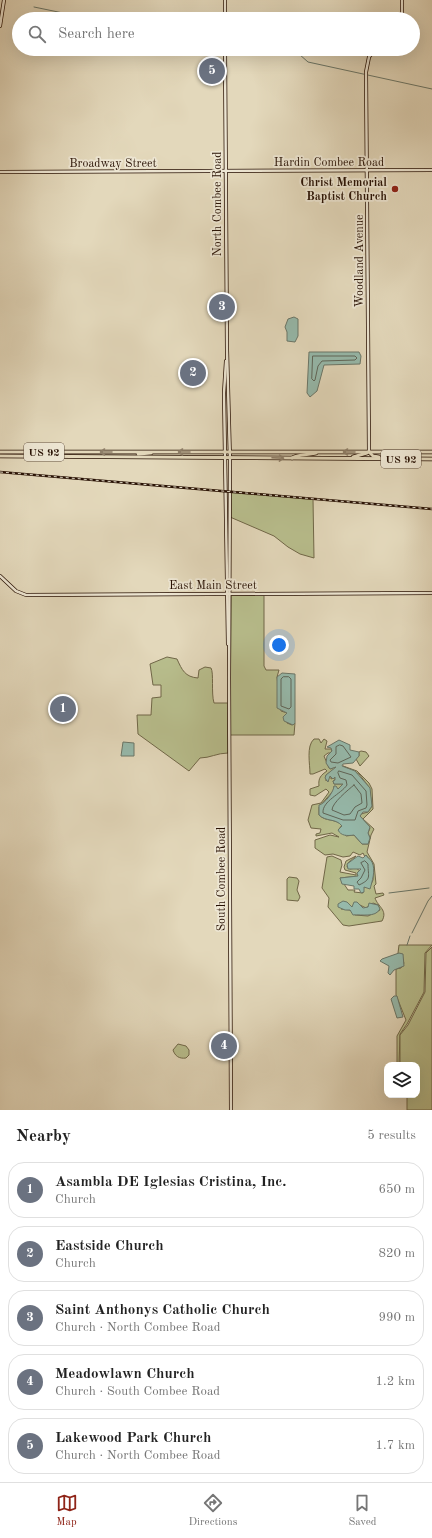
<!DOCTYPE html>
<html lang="en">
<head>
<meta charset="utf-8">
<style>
  :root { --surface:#fff; --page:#f2f2f2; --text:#222; --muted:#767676; --line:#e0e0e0; --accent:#8f2418 }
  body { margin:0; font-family:"Old Standard TT",serif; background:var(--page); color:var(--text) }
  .controls { position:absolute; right:12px; bottom:12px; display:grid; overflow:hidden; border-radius:8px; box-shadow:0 4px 16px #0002 }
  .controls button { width:36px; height:36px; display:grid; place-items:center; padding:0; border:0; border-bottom:1px solid var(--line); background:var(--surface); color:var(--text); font:20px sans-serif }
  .you { position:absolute; left:279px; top:645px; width:14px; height:14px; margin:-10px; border:3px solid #fff; border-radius:50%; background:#1a73e8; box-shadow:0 0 0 6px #1a73e833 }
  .badge { display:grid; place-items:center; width:26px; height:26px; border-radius:50%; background:var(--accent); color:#fff; font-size:13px; font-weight:700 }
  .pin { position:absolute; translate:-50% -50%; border:2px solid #fff; box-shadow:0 1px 4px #0006 }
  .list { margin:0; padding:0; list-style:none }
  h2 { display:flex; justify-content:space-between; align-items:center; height:52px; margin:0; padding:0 16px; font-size:17px }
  h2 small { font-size:13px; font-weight:400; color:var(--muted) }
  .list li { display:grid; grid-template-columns:26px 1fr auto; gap:12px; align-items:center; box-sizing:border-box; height:56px; margin:0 8px 8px; padding:0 8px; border:1px solid var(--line); border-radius:16px }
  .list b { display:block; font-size:15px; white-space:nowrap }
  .list p { margin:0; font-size:13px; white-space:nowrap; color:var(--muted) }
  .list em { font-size:13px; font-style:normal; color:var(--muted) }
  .icon { flex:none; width:22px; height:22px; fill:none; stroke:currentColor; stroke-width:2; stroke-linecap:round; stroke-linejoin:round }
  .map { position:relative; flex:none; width:432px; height:1110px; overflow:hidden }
  .search { position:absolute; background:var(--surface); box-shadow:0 4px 16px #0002; left:12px; right:12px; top:12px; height:44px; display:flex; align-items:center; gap:10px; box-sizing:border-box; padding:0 14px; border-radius:22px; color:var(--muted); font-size:15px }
  .sheet { height:372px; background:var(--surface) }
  nav { display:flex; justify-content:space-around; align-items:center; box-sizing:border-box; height:56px; border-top:1px solid var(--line); background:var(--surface); font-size:11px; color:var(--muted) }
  nav a { display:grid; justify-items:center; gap:2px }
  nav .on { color:var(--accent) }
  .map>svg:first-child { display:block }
</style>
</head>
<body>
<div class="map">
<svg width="432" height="1110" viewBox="0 0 432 1110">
  <rect width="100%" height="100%" fill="#e3d8bb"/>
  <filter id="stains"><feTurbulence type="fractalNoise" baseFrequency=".005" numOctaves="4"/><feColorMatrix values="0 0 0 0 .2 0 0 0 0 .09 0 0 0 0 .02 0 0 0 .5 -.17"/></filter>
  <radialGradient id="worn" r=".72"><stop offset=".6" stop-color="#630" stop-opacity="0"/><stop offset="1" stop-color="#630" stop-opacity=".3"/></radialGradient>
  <g fill="#b8be8d" stroke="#706748" fill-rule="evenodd">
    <path d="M230,491L313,499L314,558L300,554L288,547L274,536L230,517Z"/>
    <path d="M231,595H264V666L266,670H279L277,677L281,711L287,713V723L292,725L295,723L294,735H230Z"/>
    <path d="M167,657L177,659C182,670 185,677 198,678L199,670L205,667L211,668C214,673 211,693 214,703H228V753C217,753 210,758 200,758L189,771L138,734L137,715H151L152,698L161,697V685H153L150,664Z"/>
    <path d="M314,739H319L321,743L324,739L327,741L325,749H332L331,753H328L324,756L329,768L331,769L336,766V768L326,775V781L331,776V779L335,777V780L333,781L334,784H343L338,789L334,786V790L319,807V815C326,822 334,818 342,825L339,829L346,836L354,835L362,844H368L370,838L368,833L370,828L360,816L361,814L368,812L372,806L369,787L359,774L343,766L357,771L369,783L372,789L373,809L363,819L374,829L371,835L367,852L374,864L376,884L374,886L376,894L383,893L384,895L375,898C378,907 388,910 382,921L349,926L343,925L328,907L329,898L322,888L327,857L332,856L341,860L342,865L340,872L356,875V873L345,870L344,867L346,861L356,856L348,863L347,867L350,869L356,868L360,871L358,876L340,878L348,890H355L354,892L363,893L364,886H370L373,880V868L372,863L366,855L365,857L363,853L360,855L353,852L350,856L343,857L333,854L325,855L315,848V840L330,835L339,837L332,833L316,836V834L320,833L321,829L311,828L308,820L312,805L321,803L329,792L326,789L315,796L310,795V789L319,786C318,778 321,775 327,771L325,769L313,774H310C310,764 306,746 314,739ZM348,903L352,907L360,905L366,908L373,903L378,905L380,910L368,916L355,915L350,910L341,909Z"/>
    <path d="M361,751L366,752L369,756L360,766L356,759L359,756V752Z"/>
    <path d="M289,877L297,878L299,881L297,890L300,897L298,901L287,900V879Z"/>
    <path d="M399,945H432L425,953L424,992L407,1024L400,1034L399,1065H397V1036L406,1020L396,995V969L401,968L404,963L398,953Z"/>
    <path d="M432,947V1110H407V1095H417V1065H400V1035L408,1025L425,992L426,953Z"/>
    <path d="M178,1044L186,1046L189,1050V1055L186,1058C179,1059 175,1056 173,1050Z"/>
  </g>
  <g fill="#96baac" stroke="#6a7668">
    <path d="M294,317L298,319V336L295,342L287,341V332L285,327L288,319Z"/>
    <path d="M309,352H359L361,356L360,364L324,365L317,391L310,397L307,393Z"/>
    <path d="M282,673L295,674V723L293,725L284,721L283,717L287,713L277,708V677Z"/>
    <path d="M339,740L350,745V750L359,752V756L353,763L343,764L342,766L355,771L370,788L372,806L368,812H363L360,816L370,827L368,833L370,838L368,844H362L354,835C347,836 341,836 338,830L342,826C336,818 326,822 319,815V805C325,804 334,791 334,786H336L338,789L343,784H334L333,781L335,780V777L333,779L330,776L328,782L325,778L326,775L336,767L330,769L326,763L327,756L332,751L331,748L327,747Z"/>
    <path d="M123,742L134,743V756H121Z"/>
    <path d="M366,855C367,858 370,858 372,862C376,870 372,882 370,889L364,887V892L361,893L359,889H354V886L342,884L340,878L358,876L357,873L361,869H348L347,864L358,856L363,858Z"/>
    <path d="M343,901L347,902L352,907L354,902H357L363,908L368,907L369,903L378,905L380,909C375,918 362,914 353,915L350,910H345L338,907V904Z"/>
    <path d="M399,953L403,954L404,966L394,970L390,975L388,973L389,966L380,961L382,959Z"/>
    <path d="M394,996H397L403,1017L397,1018L391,999Z"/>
  </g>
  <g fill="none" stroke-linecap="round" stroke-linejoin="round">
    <g stroke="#5e6558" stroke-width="1">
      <path d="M313,356H355L357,358L355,360L322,361L318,366L315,380L314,381L312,379Z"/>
      <path d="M289,677L291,679V707L289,709L281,706V679L283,677Z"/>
      <path d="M340,745L343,746L351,757L338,763L331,762L330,760L336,754V747Z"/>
      <path d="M339,771L352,775L366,791L367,805L366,808L358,811L355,820H343L323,813C322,801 341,794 347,785L346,780L340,778L338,773Z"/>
      <path d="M354,785L361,794L362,803L355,807L350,814L344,815L332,810C332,803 348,790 354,785Z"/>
      <path d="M365,861L368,864C368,877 372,879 359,885L357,882L361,878L365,870L361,863Z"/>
    </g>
    <g stroke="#6a7668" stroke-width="1">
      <path d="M34,7L92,19"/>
      <path d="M241,49L262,53L299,54L308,62L432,89"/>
      <path d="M389,893L429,888"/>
      <path d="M412,933L428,901L432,896"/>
      <path d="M407,945L410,936"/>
    </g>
    <g stroke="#271003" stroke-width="4">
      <g id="secondary">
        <path d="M402,0V19"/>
        <path d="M225,19V0"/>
        <path d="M0,26L4,0"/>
        <path d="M225,49L227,350L230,460L229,678L231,1110"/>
        <path d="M0,172L432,170"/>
        <path d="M226,361L224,393L228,644"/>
        <path d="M369,452L366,72L369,57L375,49"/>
        <path d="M0,576L16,591L26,595L432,593"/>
      </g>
    </g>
    <g stroke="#271003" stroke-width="4.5">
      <g id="primary">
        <path d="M0,452H432"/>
        <path d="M369,452L373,456L379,457"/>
        <path d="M138,454L151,453"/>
        <path d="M0,456L432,459"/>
        <path d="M353,457L367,453"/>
        <path d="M292,458C298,454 308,455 316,453"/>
      </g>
    </g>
    <use href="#secondary" stroke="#ede6d3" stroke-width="2.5"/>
    <use href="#primary" stroke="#e3d8bb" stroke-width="3"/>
    <g stroke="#271003" stroke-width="2.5">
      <path id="rail" d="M0,472L432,509"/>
    </g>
    <use href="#rail" stroke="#ede6d3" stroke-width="1" stroke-dasharray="3" stroke-linecap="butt"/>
  </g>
  <defs><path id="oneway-shaft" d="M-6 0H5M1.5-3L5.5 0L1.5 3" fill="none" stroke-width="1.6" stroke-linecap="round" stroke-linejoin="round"/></defs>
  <g stroke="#8e7e68">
    <use href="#oneway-shaft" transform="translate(106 452) rotate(-180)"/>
    <use href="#oneway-shaft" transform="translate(184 452) rotate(180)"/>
    <use href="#oneway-shaft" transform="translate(349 452) rotate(180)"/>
    <use href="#oneway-shaft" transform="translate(278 458) rotate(2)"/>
  </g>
  <circle fill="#8f2418" stroke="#ede6d3" stroke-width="1.5" cx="395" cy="189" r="4"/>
  <g text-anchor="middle" stroke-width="3.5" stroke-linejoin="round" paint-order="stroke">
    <g fill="#ede6d3" stroke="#625041" stroke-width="1">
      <rect x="24" y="443" width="40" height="18" rx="3"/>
      <rect x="381" y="450" width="40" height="18" rx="3"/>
    </g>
    <g font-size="11" font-weight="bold" fill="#271003">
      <text x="44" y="456">US 92</text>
      <text x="401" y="463">US 92</text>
    </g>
    <g font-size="12" fill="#271003" stroke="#ede6d3">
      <text x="329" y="166">Hardin Combee Road</text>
      <text x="113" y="167">Broadway Street</text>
      <text transform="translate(217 204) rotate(-90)" y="4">North Combee Road</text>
      <text transform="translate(359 261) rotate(-90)" y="4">Woodland Avenue</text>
      <text x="213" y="589">East Main Street</text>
      <text transform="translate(221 879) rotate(-90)" y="4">South Combee Road</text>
    </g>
    <g font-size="12" font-weight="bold" fill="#271003" stroke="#ede6d3" text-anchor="end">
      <text x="387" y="186">Christ Memorial<tspan x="387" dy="14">Baptist Church</tspan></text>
    </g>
  </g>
  <rect width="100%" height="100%" filter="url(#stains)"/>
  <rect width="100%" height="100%" fill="url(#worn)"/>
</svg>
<div class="controls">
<button><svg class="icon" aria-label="layers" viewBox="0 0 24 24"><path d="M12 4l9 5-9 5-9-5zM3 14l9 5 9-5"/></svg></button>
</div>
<div class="you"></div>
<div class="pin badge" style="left:63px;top:709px;background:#6b7280">1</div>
<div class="pin badge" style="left:193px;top:373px;background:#6b7280">2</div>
<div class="pin badge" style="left:222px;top:307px;background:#6b7280">3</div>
<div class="pin badge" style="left:224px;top:1046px;background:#6b7280">4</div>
<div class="pin badge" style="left:212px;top:71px;background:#6b7280">5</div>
<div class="search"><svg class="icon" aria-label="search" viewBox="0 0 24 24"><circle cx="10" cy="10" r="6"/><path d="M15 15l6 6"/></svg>Search here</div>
</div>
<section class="sheet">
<h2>Nearby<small>5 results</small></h2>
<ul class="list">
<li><span class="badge" style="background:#6b7280">1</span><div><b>Asambla DE Iglesias Cristina, Inc.</b><p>Church</p></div><em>650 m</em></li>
<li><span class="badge" style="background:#6b7280">2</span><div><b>Eastside Church</b><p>Church</p></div><em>820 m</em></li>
<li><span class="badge" style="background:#6b7280">3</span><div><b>Saint Anthonys Catholic Church</b><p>Church · North Combee Road</p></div><em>990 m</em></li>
<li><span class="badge" style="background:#6b7280">4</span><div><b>Meadowlawn Church</b><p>Church · South Combee Road</p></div><em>1.2 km</em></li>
<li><span class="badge" style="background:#6b7280">5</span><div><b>Lakewood Park Church</b><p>Church · North Combee Road</p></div><em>1.7 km</em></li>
</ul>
</section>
<nav>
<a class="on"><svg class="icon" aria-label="map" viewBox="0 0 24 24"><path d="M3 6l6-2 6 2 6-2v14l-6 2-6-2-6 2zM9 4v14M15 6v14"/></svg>Map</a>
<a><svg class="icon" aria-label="directions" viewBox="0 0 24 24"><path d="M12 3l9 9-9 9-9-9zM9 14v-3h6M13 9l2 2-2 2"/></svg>Directions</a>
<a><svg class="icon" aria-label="saved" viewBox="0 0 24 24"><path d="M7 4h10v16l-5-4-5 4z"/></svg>Saved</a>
</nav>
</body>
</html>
